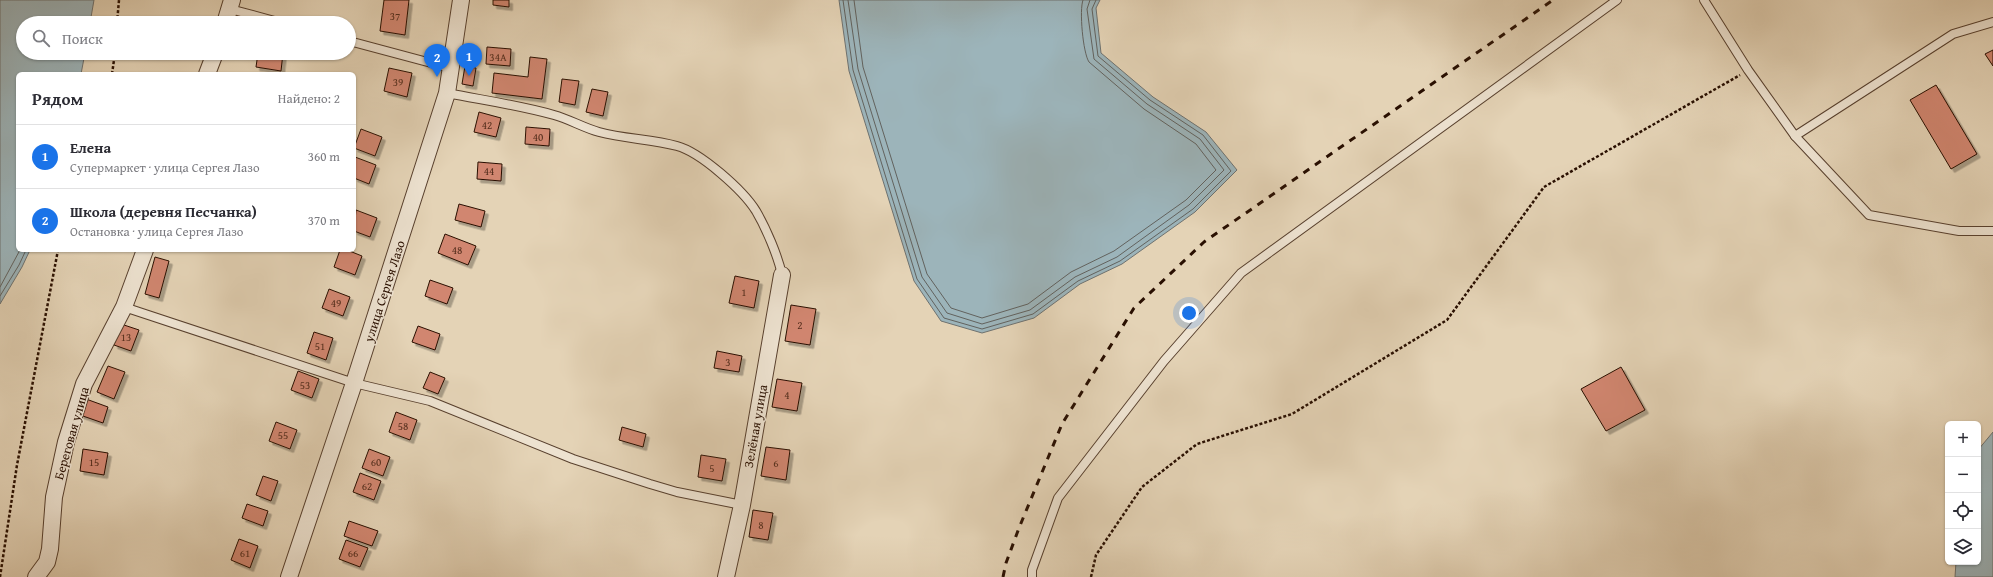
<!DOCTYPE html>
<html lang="ru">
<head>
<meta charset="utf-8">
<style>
  :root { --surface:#fff; --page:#f2f2f3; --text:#2b2b33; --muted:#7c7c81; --line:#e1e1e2; --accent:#1a73e8 }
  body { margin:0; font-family:"Gentium Book Plus",serif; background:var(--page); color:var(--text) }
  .controls { position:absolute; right:12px; bottom:12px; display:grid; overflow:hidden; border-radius:6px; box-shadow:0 1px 3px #0004 }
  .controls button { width:36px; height:36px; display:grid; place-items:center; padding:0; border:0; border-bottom:1px solid var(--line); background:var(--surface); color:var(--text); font:20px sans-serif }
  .you { position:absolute; left:1189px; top:313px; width:14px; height:14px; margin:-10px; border:3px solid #fff; border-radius:50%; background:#1a73e8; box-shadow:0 0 0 6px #1a73e833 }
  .badge { display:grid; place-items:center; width:26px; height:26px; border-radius:50%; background:var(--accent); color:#fff; font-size:13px; font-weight:700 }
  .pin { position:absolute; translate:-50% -33px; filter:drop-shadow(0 1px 2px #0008) }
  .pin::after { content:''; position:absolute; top:21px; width:14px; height:12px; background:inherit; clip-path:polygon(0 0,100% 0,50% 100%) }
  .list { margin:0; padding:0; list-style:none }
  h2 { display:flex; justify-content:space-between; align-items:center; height:52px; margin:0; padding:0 16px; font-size:17px }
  h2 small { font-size:13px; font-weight:400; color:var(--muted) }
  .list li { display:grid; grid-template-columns:26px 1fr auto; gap:12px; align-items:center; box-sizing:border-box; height:64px; padding:0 16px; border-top:1px solid var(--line) }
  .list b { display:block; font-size:15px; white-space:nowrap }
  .list p { margin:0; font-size:13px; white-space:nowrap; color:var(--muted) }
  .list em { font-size:13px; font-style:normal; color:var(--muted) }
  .icon { flex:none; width:22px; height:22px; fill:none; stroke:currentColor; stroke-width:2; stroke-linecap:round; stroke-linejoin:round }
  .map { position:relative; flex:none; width:1993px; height:577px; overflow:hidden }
  .search { position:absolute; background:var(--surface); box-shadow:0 1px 3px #0004; left:16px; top:16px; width:340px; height:44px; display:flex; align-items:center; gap:10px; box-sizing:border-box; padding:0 14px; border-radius:22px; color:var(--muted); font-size:15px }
  .panel { position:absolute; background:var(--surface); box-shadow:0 1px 3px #0004; left:16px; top:72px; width:340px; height:180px; border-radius:6px }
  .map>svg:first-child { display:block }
</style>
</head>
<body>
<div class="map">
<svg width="1993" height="577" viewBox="0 0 1993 577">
  <defs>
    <filter id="shadow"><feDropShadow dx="3.5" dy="3.5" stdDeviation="0" flood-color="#0004"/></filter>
  </defs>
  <rect width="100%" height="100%" fill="#e4d3b6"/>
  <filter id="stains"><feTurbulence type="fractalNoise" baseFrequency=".005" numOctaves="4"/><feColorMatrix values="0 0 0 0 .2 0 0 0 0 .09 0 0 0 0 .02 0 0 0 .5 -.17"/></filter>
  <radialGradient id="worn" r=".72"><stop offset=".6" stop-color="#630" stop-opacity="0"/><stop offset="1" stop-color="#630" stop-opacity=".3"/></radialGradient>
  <g fill="#9cb4ba" stroke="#6e7270">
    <path d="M0,0H94L90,23H23V53H85L81,74H18V250H30L22,267L0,304Z"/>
    <path d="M839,0H1100L1096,8L1101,53L1153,97L1206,132L1237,170L1195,212L1122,264L1080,284L1034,318L982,333L941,321L914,281L849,71Z"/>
    <path d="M1993,432V577H1955L1956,562H1978V450Z"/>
  </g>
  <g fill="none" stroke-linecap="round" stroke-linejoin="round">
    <g stroke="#62625e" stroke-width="1">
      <path d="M843,0L853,70L917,279L944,318L982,329L1033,314L1078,281L1120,261L1193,209L1231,171L1203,135L1150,100L1098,56L1092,9L1096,0"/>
      <path d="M848,0L858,69L922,277L947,313L982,324L1030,310L1075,277L1117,257L1189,205L1224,170L1200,139L1147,104L1094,59L1087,9L1090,0"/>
      <path d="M854,0L863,67L927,274L951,308L982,318L1028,304L1071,272L1114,251L1186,200L1216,170L1196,144L1144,109L1089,62C1083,53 1079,10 1083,0"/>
      <path d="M0,287L20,250"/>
      <path d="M0,296L19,265L26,250"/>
    </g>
  </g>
  <g fill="#d1866f" stroke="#290f01" filter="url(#shadow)">
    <path d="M384,0H409L405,35L380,31Z"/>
    <path d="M493,0H509V7L493,5Z"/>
    <path d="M487,47L511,49L510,66L486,64Z"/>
    <path d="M1993,50V66L1985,54Z"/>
    <path d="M258,53H283L281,71L256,67Z"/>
    <path d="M530,57L547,59L542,99L492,93L494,73L528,77Z"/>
    <path d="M465,66L476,68L473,86L462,84Z"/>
    <path d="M389,68L412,73L407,97L384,91Z"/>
    <path d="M562,79L579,81L575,105L559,102Z"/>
    <path d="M1936,85L1977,154L1951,169L1910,100Z"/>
    <path d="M592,89L608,92L603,116L586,112Z"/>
    <path d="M479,112L501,118L496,137L474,132Z"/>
    <path d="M526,127L550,129L549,146L525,144Z"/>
    <path d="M361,129L382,137L375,156L354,148Z"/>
    <path d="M355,157L376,165L369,184L354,178Z"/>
    <path d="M478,162L502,164L501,181L477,179Z"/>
    <path d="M459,204L485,211L481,227L455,220Z"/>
    <path d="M356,210L377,218L370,237L354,231Z"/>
    <path d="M445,234L476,246L468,265L438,253Z"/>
    <path d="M340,250H347L362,256L355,275L334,267Z"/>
    <path d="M155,257L169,261L159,298L145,294Z"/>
    <path d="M735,276L759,281L754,308L729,303Z"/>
    <path d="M430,280L453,288L447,304L425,296Z"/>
    <path d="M329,289L350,297L343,316L322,308Z"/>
    <path d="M791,305L816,309L810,345L785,341Z"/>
    <path d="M121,324L139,330L131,351L114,345Z"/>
    <path d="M418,326L440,334L435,350L412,342Z"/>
    <path d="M314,332L333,338L326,360L307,353Z"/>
    <path d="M717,351L742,356L739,372L714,368Z"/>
    <path d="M108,366L125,372L114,399L97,392Z"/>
    <path d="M1621,367L1645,410L1606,431L1581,389Z"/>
    <path d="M298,371L319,379L312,398L291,390Z"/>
    <path d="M430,372L445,378L438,394L423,388Z"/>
    <path d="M777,379L802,383L797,411L772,407Z"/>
    <path d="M86,399L108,407L103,423L80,415Z"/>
    <path d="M396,412L417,420L410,440L389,432Z"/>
    <path d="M276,422L297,430L290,449L269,441Z"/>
    <path d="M622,427L646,434L643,447L619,440Z"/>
    <path d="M766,447L790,450L786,480L761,476Z"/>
    <path d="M83,449L108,453L104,475L80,471Z"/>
    <path d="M369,449L390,457L383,476L362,468Z"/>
    <path d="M701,455L726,459L722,481L698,477Z"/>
    <path d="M360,473L381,481L374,500L353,492Z"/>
    <path d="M263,476L278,481L271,501L256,495Z"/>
    <path d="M247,504L268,511L263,526L242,518Z"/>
    <path d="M753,510L773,513L768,540L749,537Z"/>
    <path d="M349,521L378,531L372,546L344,536Z"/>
    <path d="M239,539L258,546L250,568L231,560Z"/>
    <path d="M346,540L368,548L360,567L339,559Z"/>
  </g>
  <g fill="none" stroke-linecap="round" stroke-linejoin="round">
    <g stroke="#58402e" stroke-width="10">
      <g id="service">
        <path d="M1704,0L1748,70L1795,136L1869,215L1959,231H1993"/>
        <path d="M230,9L282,23"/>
        <path d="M349,41L450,68"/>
        <path d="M447,93C482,100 519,105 554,115C569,119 584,128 599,132C625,139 652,139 677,146C700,152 743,190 756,211C766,228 778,256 782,275"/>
        <path d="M1795,136L1953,34L1993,22"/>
        <path d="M124,307L354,383L430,401L573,459L650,484L677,492L742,505"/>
        <path d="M1032,577V570L1058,498L1164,361L1241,273L1617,0"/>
      </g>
    </g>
    <g stroke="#58402e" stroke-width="18">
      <g id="minor">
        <path d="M225,23L232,0"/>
        <path d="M207,74L215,53"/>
        <path d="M36,577L47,562L50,549L54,497L66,442L84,384L124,307L145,250"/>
        <path d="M289,577L354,383L447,93L461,0"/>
        <path d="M726,577L742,505L782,275"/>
      </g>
    </g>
    <g stroke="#290f01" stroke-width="2.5" stroke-dasharray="3 2" stroke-linecap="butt">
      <path d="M117,23L119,0"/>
      <path d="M112,74L115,53"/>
      <path d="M0,577L17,465L58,250"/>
      <path d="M1091,577L1096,555L1142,487L1197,444L1292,414L1447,320L1544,187L1740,75"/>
    </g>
    <use href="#service" stroke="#ede2d0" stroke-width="8"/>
    <use href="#minor" stroke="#ede2d0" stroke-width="16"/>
    <path stroke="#290f01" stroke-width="3" stroke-dasharray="7 7" stroke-linecap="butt" d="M1003,577L1006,563L1019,528L1062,424L1134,308L1204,242L1553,0"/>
  </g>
  <g text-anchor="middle" stroke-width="3" stroke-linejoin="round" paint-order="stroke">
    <g font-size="11" fill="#532d1c">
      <text x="395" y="20">37</text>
      <text x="498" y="61">34А</text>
      <text x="398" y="86">39</text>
      <text x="487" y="129">42</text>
      <text x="538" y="141">40</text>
      <text x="489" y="175">44</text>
      <text x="457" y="254">48</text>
      <text x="744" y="296">1</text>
      <text x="336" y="307">49</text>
      <text x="800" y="329">2</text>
      <text x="126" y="341">13</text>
      <text x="320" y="350">51</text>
      <text x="728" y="366">3</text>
      <text x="305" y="389">53</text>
      <text x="787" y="399">4</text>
      <text x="403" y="430">58</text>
      <text x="283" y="439">55</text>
      <text x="94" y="466">15</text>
      <text x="376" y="466">60</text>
      <text x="776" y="467">6</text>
      <text x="712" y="472">5</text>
      <text x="367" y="490">62</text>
      <text x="761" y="529">8</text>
      <text x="245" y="557">61</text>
      <text x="353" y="557">66</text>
    </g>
    <g font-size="13" fill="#290f01" stroke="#ede2d0">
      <text transform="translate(384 291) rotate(-72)" y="5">улица Сергея Лазо</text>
      <text transform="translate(755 426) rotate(-80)" y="5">Зелёная улица</text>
      <text transform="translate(71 433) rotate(-74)" y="5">Береговая улица</text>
    </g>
  </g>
  <rect width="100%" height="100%" filter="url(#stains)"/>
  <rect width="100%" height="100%" fill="url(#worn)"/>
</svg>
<div class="controls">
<button>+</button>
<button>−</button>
<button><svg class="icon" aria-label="locate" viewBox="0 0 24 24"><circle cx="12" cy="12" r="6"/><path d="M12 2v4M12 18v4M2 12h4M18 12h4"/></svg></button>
<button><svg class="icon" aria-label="layers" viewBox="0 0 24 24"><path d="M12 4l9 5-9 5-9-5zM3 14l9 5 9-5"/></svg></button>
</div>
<div class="you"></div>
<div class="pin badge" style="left:469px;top:76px">1</div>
<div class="pin badge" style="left:437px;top:77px">2</div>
<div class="search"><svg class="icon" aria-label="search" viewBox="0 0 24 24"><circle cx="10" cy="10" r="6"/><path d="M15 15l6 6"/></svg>Поиск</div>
<section class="panel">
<h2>Рядом<small>Найдено: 2</small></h2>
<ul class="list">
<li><span class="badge">1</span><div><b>Елена</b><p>Супермаркет · улица Сергея Лазо</p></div><em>360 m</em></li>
<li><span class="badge">2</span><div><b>Школа (деревня Песчанка)</b><p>Остановка · улица Сергея Лазо</p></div><em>370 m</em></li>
</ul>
</section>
</div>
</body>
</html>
